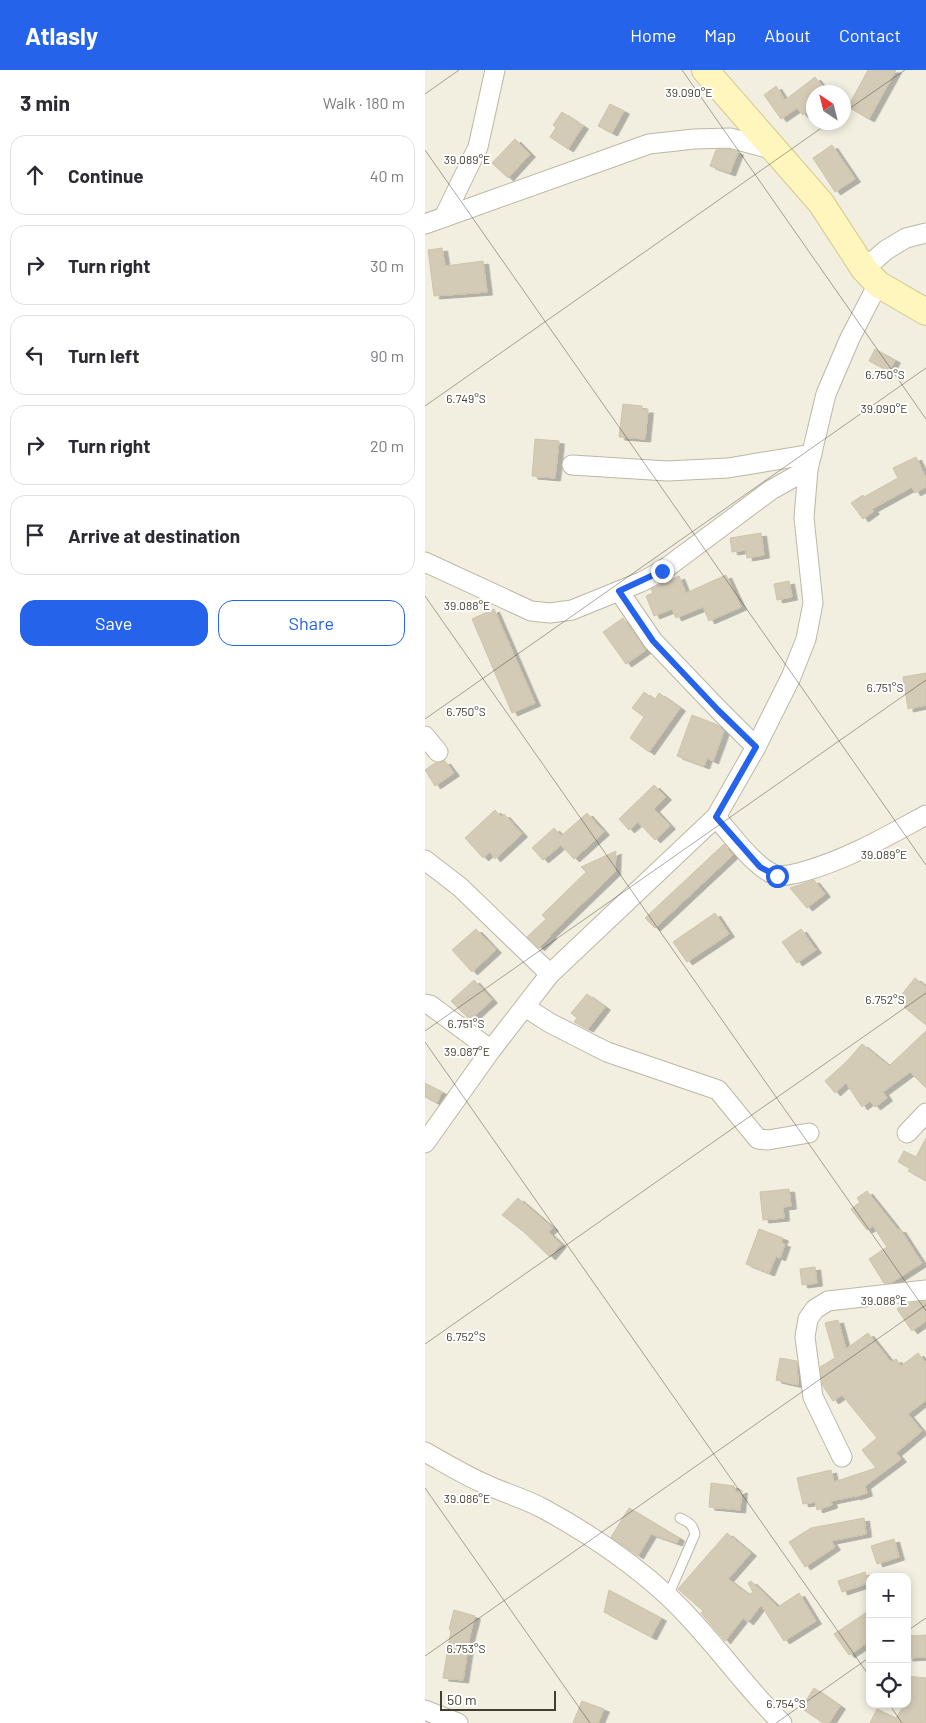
<!DOCTYPE html>
<html lang="en">
<head>
<meta charset="utf-8">
<style>
  :root { --surface:#fff; --page:#f7f7f7; --text:#2b2b33; --muted:#7c7c81; --line:#e1e1e2; --accent:#2563eb }
  body { margin:0; font-family:Barlow,sans-serif; background:var(--page); color:var(--text) }
  .controls { position:absolute; right:15px; bottom:15px; display:grid; overflow:hidden; border-radius:10px; box-shadow:0 2px 8px #0003 }
  .controls button { width:45px; height:45px; display:grid; place-items:center; padding:0; border:0; border-bottom:1px solid var(--line); background:var(--surface); color:var(--text); font:25px sans-serif }
  .compass { position:absolute; left:381px; top:15px; width:45px; height:45px; border-radius:50%; background:var(--surface); box-shadow:0 2px 8px #0003; rotate:325deg }
  .scale { position:absolute; left:15px; bottom:12px; width:116px; box-sizing:border-box; padding-left:5px; border:2px solid #433e32; border-top:0; font-size:14px; line-height:18px; white-space:nowrap; color:#433e32; -webkit-text-stroke:4px #fff; paint-order:stroke }
  .stop { position:absolute; width:15px; height:15px; margin:-11px; border:4px solid #2563eb; border-radius:50%; background:#fff }
  .stop.end { background:#2563eb; border-color:#fff; box-shadow:0 1px 5px #0008 }
  .list { margin:0; padding:0; list-style:none }
  h2 { display:flex; justify-content:space-between; align-items:center; height:65px; margin:0; padding:0 20px; font-size:21px }
  h2 small { font-size:16px; font-weight:400; color:var(--muted) }
  .list li { display:grid; grid-template-columns:32px 1fr auto; gap:15px; align-items:center; box-sizing:border-box; height:80px; margin:0 10px 10px; padding:0 10px; border:1px solid var(--line); border-radius:15px }
  .list b { display:block; font-size:19px; white-space:nowrap }
  .list em { font-size:16px; font-style:normal; color:var(--muted) }
  .actions { display:flex; gap:10px; padding:15px 20px }
  .actions a { flex:1; padding:11px 0; border:1px solid var(--accent); border-radius:15px; text-align:center; font-size:18px; color:var(--accent) }
  .actions .main { background:var(--accent); color:#fff }
  .icon { flex:none; width:28px; height:28px; fill:none; stroke:currentColor; stroke-width:2; stroke-linecap:round; stroke-linejoin:round }
  .map { position:relative; flex:none; width:501px; height:1653px; overflow:hidden }
  header { display:flex; align-items:center; gap:30px; box-sizing:border-box; height:70px; padding:0 25px; background:var(--accent); color:#fff }
  header strong { font-size:24px }
  nav { display:flex; gap:28px; margin-inline-start:auto; font-size:18px }
  main { display:flex }
  aside { flex:1; background:var(--surface) }
  .map>svg:first-child { display:block }
</style>
</head>
<body>
<header>
<strong>Atlasly</strong>
<nav><a>Home</a><a>Map</a><a>About</a><a>Contact</a></nav>
</header>
<main>
<aside>
<h2>3 min<small>Walk · 180 m</small></h2>
<ul class="list">
<li><svg class="icon" aria-label="ahead" viewBox="0 0 24 24"><path d="M12 20V5M6 11l6-6 6 6"/></svg><div><b>Continue</b></div><em>40 m</em></li>
<li><svg class="icon" aria-label="right" viewBox="0 0 24 24"><path d="M7 20v-9h11M14 6l5 5-5 5"/></svg><div><b>Turn right</b></div><em>30 m</em></li>
<li><svg class="icon" aria-label="left" viewBox="0 0 24 24"><path d="M17 20v-9H6M10 6l-5 5 5 5"/></svg><div><b>Turn left</b></div><em>90 m</em></li>
<li><svg class="icon" aria-label="right" viewBox="0 0 24 24"><path d="M7 20v-9h11M14 6l5 5-5 5"/></svg><div><b>Turn right</b></div><em>20 m</em></li>
<li><svg class="icon" aria-label="arrive" viewBox="0 0 24 24"><path d="M6 21V4h12l-3 4 3 4H6"/></svg><div><b>Arrive at destination</b></div></li>
</ul>
<div class="actions"><a class="main">Save</a><a>Share</a></div>
</aside>
<div class="map">
<svg width="501" height="1653" viewBox="0 0 501 1653">
  <defs>
    <filter id="shadow"><feDropShadow dx="5.5" dy="3" stdDeviation="0" flood-color="#0004"/></filter>
  </defs>
  <rect width="100%" height="100%" fill="#f2efe1"/>
  <g fill="#d3cbb6" stroke="#cfc4a9" filter="url(#shadow)">
    <path d="M443,0H471L444,49L423,37Z"/>
    <path d="M390,7L402,22H388V37L378,45L372,38L356,49L339,25L351,16L360,30Z"/>
    <path d="M185,34L199,41L187,63L173,56Z"/>
    <path d="M137,42L158,56L143,79L125,67L131,58L128,55Z"/>
    <path d="M90,69L105,84L83,108L67,93Z"/>
    <path d="M407,75L430,109L410,122L388,88Z"/>
    <path d="M304,79L313,82L305,103L285,96L291,80Z"/>
    <path d="M17,178L20,196L58,191L62,222L9,226L3,180Z"/>
    <path d="M450,279L470,290L464,301L444,291Z"/>
    <path d="M198,334L217,336V340H223L220,369L194,367Z"/>
    <path d="M110,369L134,371L130,408L107,406Z"/>
    <path d="M491,387L501,408V417L490,423L487,417L447,439L449,441L438,449L426,433L438,425L439,427L473,408L468,398Z"/>
    <path d="M336,463L339,485L322,488L321,480L307,482L305,468Z"/>
    <path d="M301,505L316,537L284,551L278,537L251,548L247,539L229,546L221,526L228,523L226,519L254,506L261,523Z"/>
    <path d="M364,511L367,527L352,530L349,514Z"/>
    <path d="M69,539L110,633L87,643L47,549Z"/>
    <path d="M198,548L221,580L201,594L178,562Z"/>
    <path d="M501,603V635L483,639L478,607Z"/>
    <path d="M219,622L230,630L234,623L255,638L224,682L205,668L219,647L207,638Z"/>
    <path d="M267,645L293,655L299,661L288,691L282,688L279,696L252,686Z"/>
    <path d="M20,691L29,703L10,716L0,700L10,693H15Z"/>
    <path d="M229,715L241,727L229,739L245,756L230,770L213,752L204,760L194,749Z"/>
    <path d="M70,740L76,747L79,744L97,764L70,789L65,782L58,788L40,768Z"/>
    <path d="M162,743L179,762L149,789L136,775L118,790L107,778L129,758L136,766Z"/>
    <path d="M299,774L308,785L230,858L220,848Z"/>
    <path d="M191,781L190,802L125,865L126,866L114,878L102,867L121,849L117,845L161,802L156,797Z"/>
    <path d="M389,810L400,824L382,838L365,818Z"/>
    <path d="M290,843L304,864L262,892L248,872Z"/>
    <path d="M51,859L71,880L47,902L27,880Z"/>
    <path d="M376,859L391,880L372,893L357,872Z"/>
    <path d="M490,908L501,917V955L479,937L482,934L474,928Z"/>
    <path d="M49,910L67,930L45,950L26,931Z"/>
    <path d="M162,924L180,937L163,959L149,952L152,948L146,943Z"/>
    <path d="M501,961V1018L485,1002L458,1022L462,1028L450,1037L445,1031L437,1037L421,1013L410,1023L400,1011L422,991L437,974L464,996Z"/>
    <path d="M0,1013L17,1022L12,1033L0,1027Z"/>
    <path d="M501,1068V1111L483,1101L485,1098L473,1092L479,1081L491,1087Z"/>
    <path d="M364,1119L366,1136L358,1137L359,1148L338,1150L335,1122Z"/>
    <path d="M442,1121L473,1160L475,1159L497,1193L466,1213H459L444,1189L462,1177L448,1156L442,1160L426,1139L435,1132L432,1128Z"/>
    <path d="M93,1128L128,1158L123,1162L136,1174L125,1187L100,1163L77,1145Z"/>
    <path d="M334,1159L358,1168L356,1173L360,1174L355,1188L351,1186L344,1203L321,1194Z"/>
    <path d="M390,1197L392,1213L377,1215L375,1199Z"/>
    <path d="M501,1231V1251L487,1261L472,1239L480,1234Z"/>
    <path d="M413,1250L421,1279L443,1263L466,1292L471,1289L476,1296L493,1283L501,1293V1330L483,1344L497,1361L471,1383L476,1389L440,1416L442,1423L430,1427V1426L406,1431L407,1435L392,1440L390,1432L378,1434L372,1408L406,1400L409,1412L451,1398L437,1380L452,1368L417,1325L408,1331L398,1316L395,1297L410,1288L400,1253Z"/>
    <path d="M355,1288L372,1291L373,1315L351,1310Z"/>
    <path d="M286,1413L309,1416L311,1422L317,1420L315,1440L284,1437Z"/>
    <path d="M204,1438L254,1468L252,1473L226,1464L213,1486L186,1467Z"/>
    <path d="M439,1448L441,1464L406,1471L410,1477L380,1497L364,1472L386,1458Z"/>
    <path d="M302,1463L326,1483L303,1509L324,1525L328,1522L323,1513L326,1511L353,1537L374,1523L391,1551L359,1571L336,1535L323,1552L318,1548L300,1571L276,1543L278,1541L253,1519Z"/>
    <path d="M469,1469L474,1487L452,1494L446,1476Z"/>
    <path d="M440,1502L444,1513L417,1522L413,1511Z"/>
    <path d="M184,1520L236,1548L226,1567L179,1542Z"/>
    <path d="M29,1540L50,1546L45,1565L38,1610L18,1608L26,1560L24,1559Z"/>
    <path d="M445,1540V1571L424,1585L409,1564Z"/>
    <path d="M501,1565V1587L482,1588V1566Z"/>
    <path d="M482,1606L501,1608V1653H445L452,1639L471,1648L480,1634H482Z"/>
    <path d="M389,1618L415,1636L404,1653H398L376,1638Z"/>
    <path d="M157,1631L179,1639L173,1653H148Z"/>
  </g>
  <g fill="none" stroke-linecap="round" stroke-linejoin="round">
    <g stroke="#bdb7a4" stroke-width="11">
      <path id="lane" d="M243,1526L270,1464C268,1454 263,1452 255,1448"/>
    </g>
    <g stroke="#bdb7a4" stroke-width="21">
      <g id="street">
        <path d="M19,147L53,77L70,0"/>
        <path d="M0,154L224,74L269,69L305,68L350,80"/>
        <path d="M439,199L461,180L481,168L501,163"/>
        <path d="M147,395L242,401L303,398L387,384"/>
        <path d="M0,492L106,541L125,543L147,540L216,512L237,501L346,420L383,399"/>
        <path d="M194,521L228,571L293,639L331,677"/>
        <path d="M0,666L13,682"/>
        <path d="M291,747C305,763 331,799 351,805C358,807 369,804 377,802C421,790 461,767 501,745"/>
        <path d="M0,790L35,817L125,904"/>
        <path d="M0,934L5,935L66,980"/>
        <path d="M100,937L125,953L182,982L293,1020L333,1069L343,1070L384,1063"/>
        <path d="M482,1063L501,1043"/>
        <path d="M0,1073L66,980L125,904L291,747L331,677L366,607L381,569L388,533L379,448L383,399L401,324L425,268L453,214"/>
        <path d="M0,1382C20,1393 39,1405 60,1414C79,1423 101,1429 119,1439C163,1463 206,1492 243,1526C285,1565 316,1613 357,1653"/>
        <path d="M417,1387L388,1327L380,1267L383,1249L390,1239L403,1231L501,1220"/>
        <path d="M0,1640L33,1653"/>
      </g>
    </g>
    <g stroke="#d4c98e" stroke-width="28">
      <path id="secondary" d="M280,0L396,133L439,199L453,214L501,242"/>
    </g>
    <use href="#lane" stroke="#fff" stroke-width="9"/>
    <use href="#street" stroke="#fff" stroke-width="19"/>
    <use href="#secondary" stroke="#fff6be" stroke-width="26"/>
  </g>
  <g fill="none" stroke-linecap="round" stroke-linejoin="round">
    <path stroke="#2563eb" stroke-width="6" d="M237,501L194,521L228,571L293,640L331,677L291,747L335,797L352,806"/>
  </g>
  <path fill="none" stroke="#433e32" stroke-width="1" stroke-opacity="0.45" d="M257,0L501,349M0,24L34,0M418,43L480,0M0,80L501,795M0,336L405,52M0,526L501,1241M0,649L501,298M0,961L501,610M0,972L445,1607M0,1274L501,923M0,1418L165,1653M482,1561L501,1548M0,1586L501,1235M464,1634L477,1653M351,1653L445,1587"/>
  <g font-size="12" text-anchor="middle" fill="#433e32" stroke="#fff" stroke-width="4" stroke-linejoin="round" paint-order="stroke">
    <text x="264" y="27">39.090°E</text>
    <text x="42" y="94">39.089°E</text>
    <text x="460" y="309">6.750°S</text>
    <text x="41" y="333">6.749°S</text>
    <text x="459" y="343">39.090°E</text>
    <text x="42" y="540">39.088°E</text>
    <text x="460" y="622">6.751°S</text>
    <text x="41" y="646">6.750°S</text>
    <text x="459" y="789">39.089°E</text>
    <text x="460" y="934">6.752°S</text>
    <text x="41" y="958">6.751°S</text>
    <text x="42" y="986">39.087°E</text>
    <text x="459" y="1235">39.088°E</text>
    <text x="41" y="1271">6.752°S</text>
    <text x="42" y="1433">39.086°E</text>
    <text x="41" y="1583">6.753°S</text>
    <text x="361" y="1638">6.754°S</text>
  </g>
</svg>
<div class="controls">
<button>+</button>
<button>−</button>
<button><svg class="icon" aria-label="locate" viewBox="0 0 24 24"><circle cx="12" cy="12" r="6"/><path d="M12 2v4M12 18v4M2 12h4M18 12h4"/></svg></button>
</div>
<svg class="compass" viewBox="-18 -18 36 36"><path d="M0-13l5 13h-10z" fill="#e53935"/><path d="M0 13l5-13h-10z" fill="#7c7c81"/></svg>
<div class="scale">50 m</div>
<div class="stop" style="left:352px;top:806px"></div>
<div class="stop end" style="left:237px;top:501px"></div>
</div>
</main>
</body>
</html>
